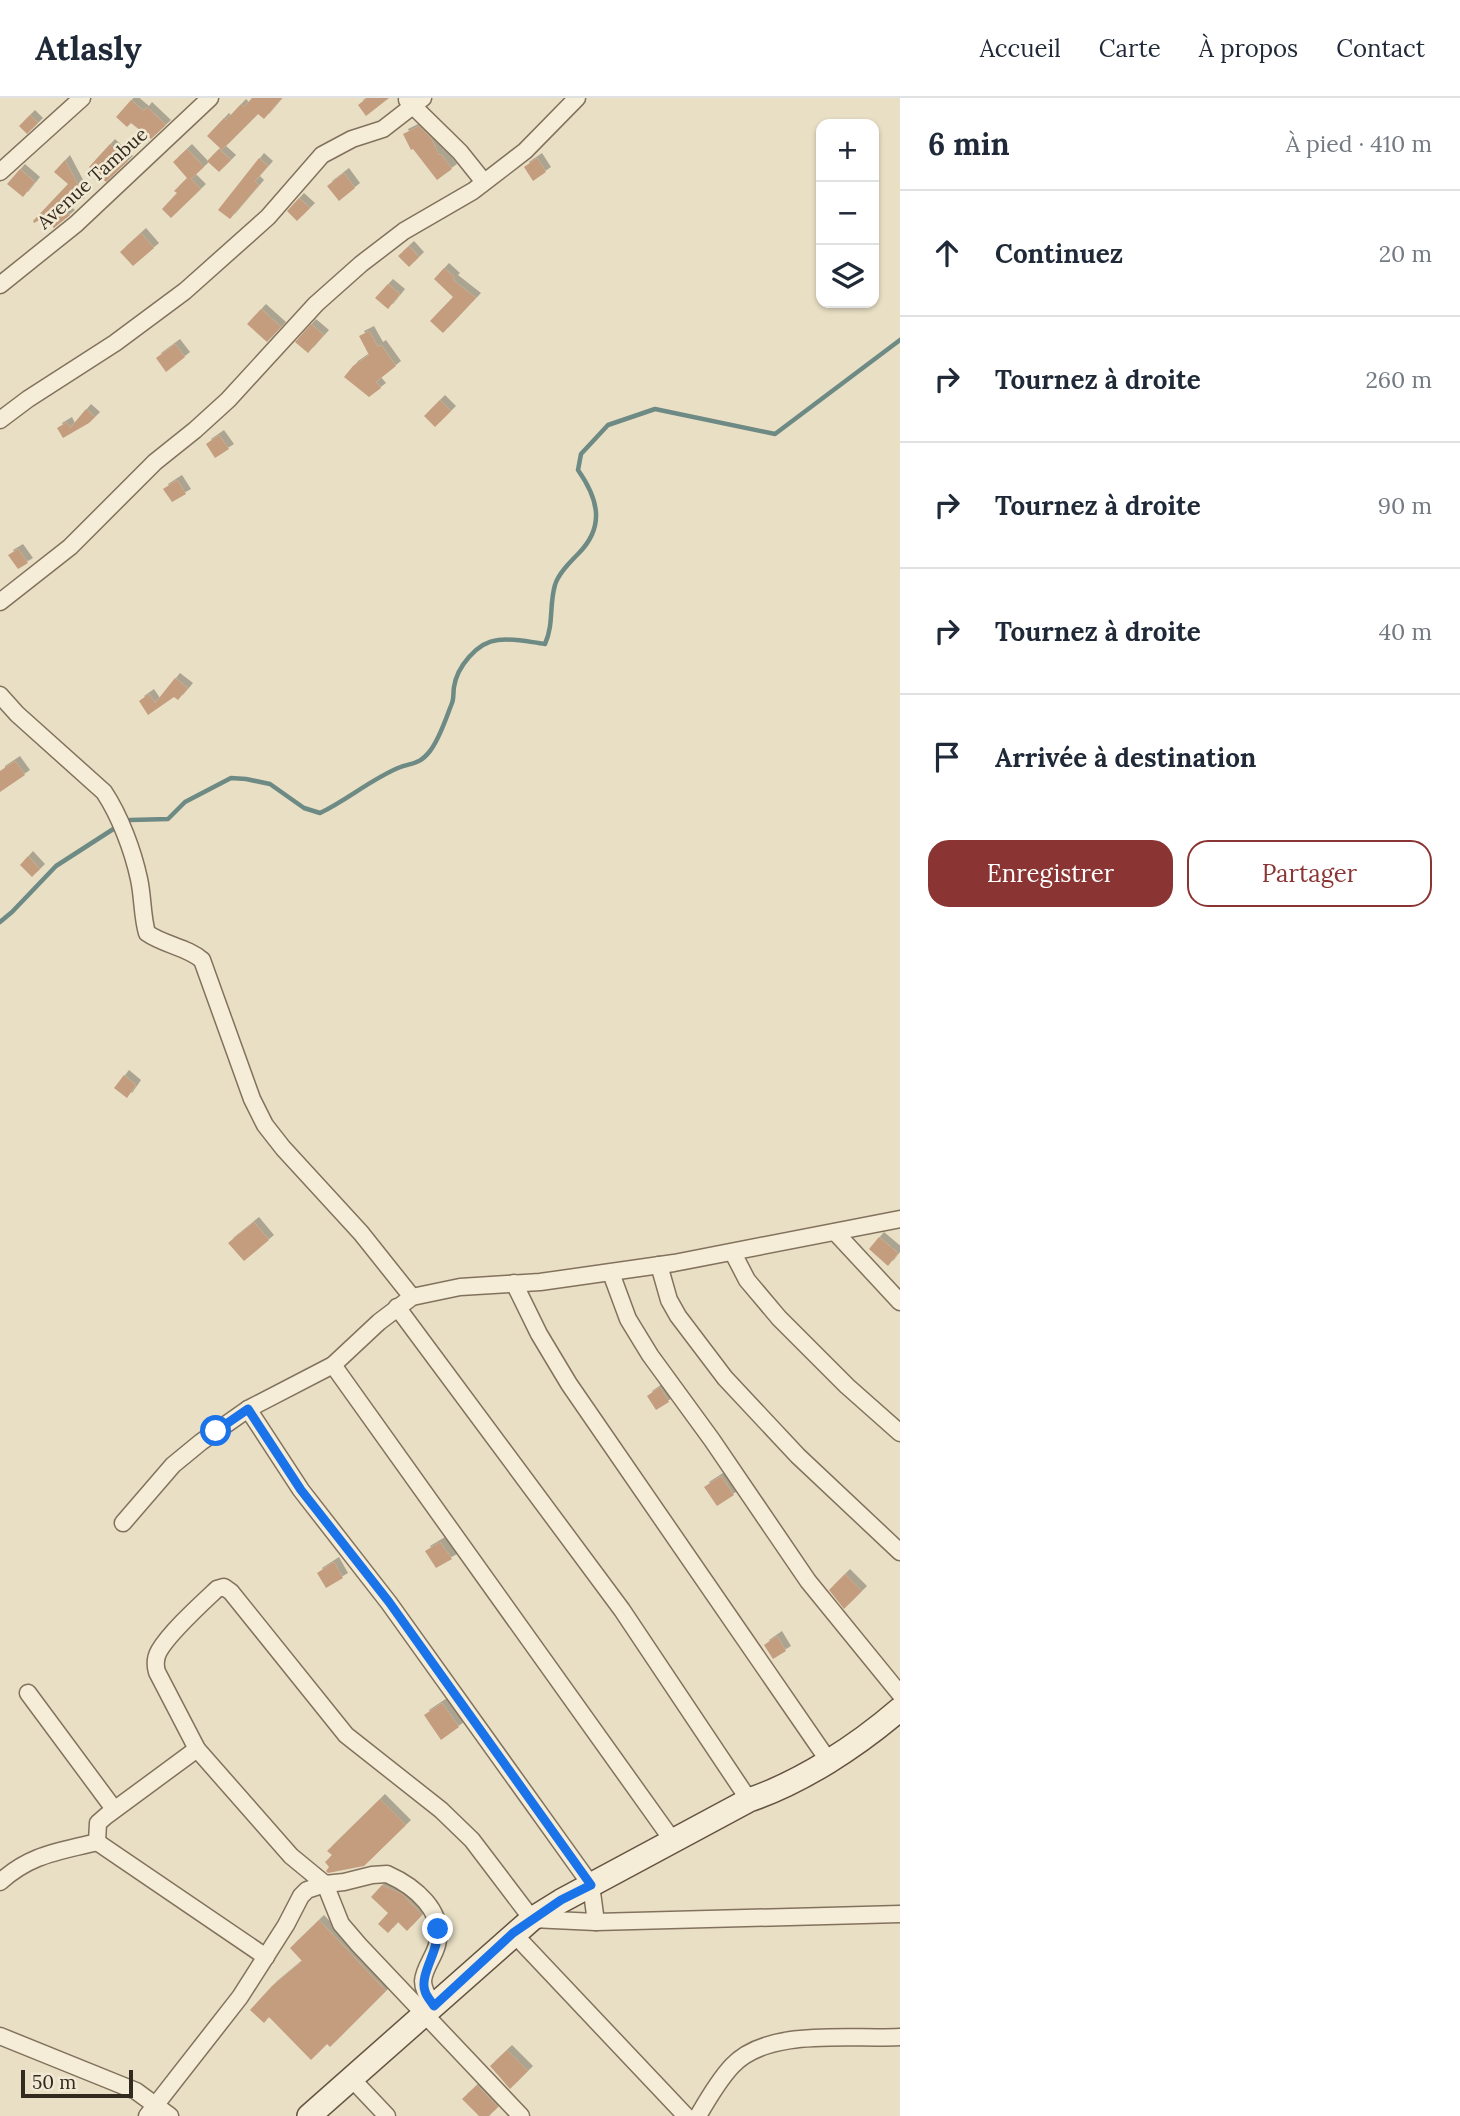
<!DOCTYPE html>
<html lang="fr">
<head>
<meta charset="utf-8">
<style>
  :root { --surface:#fff; --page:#f2f2f3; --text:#1f2937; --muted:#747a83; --line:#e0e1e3; --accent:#8a3533 }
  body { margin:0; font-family:Lora,serif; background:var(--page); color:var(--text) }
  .controls { position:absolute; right:21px; top:21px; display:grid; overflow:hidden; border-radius:14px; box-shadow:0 2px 5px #0004 }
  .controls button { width:63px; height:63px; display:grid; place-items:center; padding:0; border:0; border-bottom:2px solid var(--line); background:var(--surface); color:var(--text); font:35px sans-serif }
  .scale { position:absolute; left:21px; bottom:18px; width:112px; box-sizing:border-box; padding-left:7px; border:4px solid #332a1f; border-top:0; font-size:19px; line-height:24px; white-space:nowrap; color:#332a1f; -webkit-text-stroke:5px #f1e9d3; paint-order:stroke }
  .stop { position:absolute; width:21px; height:21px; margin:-16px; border:5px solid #1a73e8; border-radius:50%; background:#fff }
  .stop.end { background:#1a73e8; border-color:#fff; box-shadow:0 2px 7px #0008 }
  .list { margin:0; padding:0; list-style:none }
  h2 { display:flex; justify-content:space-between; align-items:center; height:91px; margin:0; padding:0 28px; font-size:30px }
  h2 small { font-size:23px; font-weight:400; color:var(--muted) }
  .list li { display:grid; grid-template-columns:46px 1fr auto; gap:21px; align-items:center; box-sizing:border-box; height:126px; padding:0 28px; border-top:2px solid var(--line) }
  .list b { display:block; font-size:26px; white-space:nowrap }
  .list em { font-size:23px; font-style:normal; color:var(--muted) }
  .actions { display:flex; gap:14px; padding:21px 28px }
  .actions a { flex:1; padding:16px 0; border:2px solid var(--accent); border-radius:21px; text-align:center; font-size:24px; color:var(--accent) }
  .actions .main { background:var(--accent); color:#fff }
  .icon { flex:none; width:38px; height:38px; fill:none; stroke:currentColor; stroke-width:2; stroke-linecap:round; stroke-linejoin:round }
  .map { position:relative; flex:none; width:900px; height:2018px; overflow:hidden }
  header { display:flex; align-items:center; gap:42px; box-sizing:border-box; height:98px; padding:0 35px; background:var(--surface); border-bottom:2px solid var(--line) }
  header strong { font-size:33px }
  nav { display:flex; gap:38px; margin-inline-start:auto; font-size:24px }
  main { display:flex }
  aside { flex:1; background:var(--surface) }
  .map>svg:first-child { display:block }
</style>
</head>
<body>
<header>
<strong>Atlasly</strong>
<nav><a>Accueil</a><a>Carte</a><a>À propos</a><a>Contact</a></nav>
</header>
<main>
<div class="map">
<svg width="900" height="2018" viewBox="0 0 900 2018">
  <defs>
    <filter id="shadow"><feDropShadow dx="5" dy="-5" stdDeviation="0" flood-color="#0004"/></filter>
  </defs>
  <rect width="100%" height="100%" fill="#e9dfc5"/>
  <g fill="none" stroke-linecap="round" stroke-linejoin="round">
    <g stroke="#6e8a84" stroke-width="4.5">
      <path d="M126,724L130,722L168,721L185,704L231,680L246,681L270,686L304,710L320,715C347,702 370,682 398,670C413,664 419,667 430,653C440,640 446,620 452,605C454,600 453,595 454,589C457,569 477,544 498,542C515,540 529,544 545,546C554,526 549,507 555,487C558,476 570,464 578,456C605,429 599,402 578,372L581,356L608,327L655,311L775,336L900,242"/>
      <path d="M0,824L12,814L56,768L118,728"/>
    </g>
  </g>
  <g fill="#c39d7e" filter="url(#shadow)">
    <path d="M252,0H282L264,21L258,16L222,52L207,38L224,20L226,22L241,6L244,9Z"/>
    <path d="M367,0H389L366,18L358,7Z"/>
    <path d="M131,2L144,13L147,9L166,27L151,41L131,25L127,29L116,19Z"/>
    <path d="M30,17L38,25L27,36L19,28Z"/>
    <path d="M419,28L431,40L439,57L441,56L452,71L437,82L413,51L411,52L403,36Z"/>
    <path d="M110,46L128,63L106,84L89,69Z"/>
    <path d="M187,51L204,69L191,81L201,91L171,120L162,111L177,95L174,93L187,80L173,64Z"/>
    <path d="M219,51L231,62L219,74L207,63Z"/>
    <path d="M259,60L268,68L255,83L259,87L230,121L218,112Z"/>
    <path d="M537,60L546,74L533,83L524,69Z"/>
    <path d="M65,62L85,100L62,110L70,117L54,130L43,120L34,125L33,123L68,86L54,74Z"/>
    <path d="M20,71L35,84L23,99L7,86Z"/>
    <path d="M344,75L355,90L339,103L327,88Z"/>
    <path d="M299,100L310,110L297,123L287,113Z"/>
    <path d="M141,135L154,150L133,168L120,154Z"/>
    <path d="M409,148L419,159L409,169L398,158Z"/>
    <path d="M444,170L455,180L453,182L476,200L443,235L430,223L453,199L434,181Z"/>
    <path d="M388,186L400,196L388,211L375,200Z"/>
    <path d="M261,211L281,229L267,244L247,226Z"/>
    <path d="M311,226L324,237L308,255L295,244Z"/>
    <path d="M369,233L378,249L381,247L396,268L376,284L381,290L369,299L344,279L353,268L369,257L359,238Z"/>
    <path d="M175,246L185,259L166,274L156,260Z"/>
    <path d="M440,302L451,313L435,329L424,318Z"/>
    <path d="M86,311L95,319L89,325L63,340L57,330L67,324L70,330Z"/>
    <path d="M219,337L229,351L215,360L206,346Z"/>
    <path d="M177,382L186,396L172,404L163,391Z"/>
    <path d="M18,451L28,465L18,471L8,457Z"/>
    <path d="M175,580L188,590L178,602L174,599L148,617L139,603L149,596L155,605Z"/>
    <path d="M15,663L25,677L0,694V673Z"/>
    <path d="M28,758L40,771L32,779L20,767Z"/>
    <path d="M124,977L136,987L127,1000L114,990Z"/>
    <path d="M254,1124L269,1142L244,1163L228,1145Z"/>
    <path d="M879,1139L898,1155L888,1168L869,1151Z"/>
    <path d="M660,1289L669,1304L656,1312L647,1298Z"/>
    <path d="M721,1378L734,1397L717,1408L704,1389Z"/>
    <path d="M440,1444L452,1461L436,1470L425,1453Z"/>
    <path d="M334,1464L343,1480L326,1490L317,1475Z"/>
    <path d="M845,1476L862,1493L844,1511L829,1492Z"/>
    <path d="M777,1538L786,1553L773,1561L764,1547Z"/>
    <path d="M442,1605L459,1629L441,1642L424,1617Z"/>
    <path d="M380,1701L406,1727L364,1768L328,1775L326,1773L329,1769L325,1764L332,1757L327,1753Z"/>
    <path d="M382,1787L402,1796L422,1817L407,1833L398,1824L388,1835L378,1826L388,1815L371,1799Z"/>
    <path d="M319,1822L386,1893L330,1949L327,1946L311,1962L269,1919L264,1925L250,1912L272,1888L302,1863L290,1850Z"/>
    <path d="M507,1952L528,1973L510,1991L490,1968Z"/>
    <path d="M477,1987L498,2009L489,2018H479L462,2001Z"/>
  </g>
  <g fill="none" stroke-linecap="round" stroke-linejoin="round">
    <g stroke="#82725d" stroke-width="19">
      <g id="street">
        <path d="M407,2L460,54L484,84"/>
        <path d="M0,74L82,0"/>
        <path d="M0,187L76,126L210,0"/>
        <path d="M0,322L28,301L115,245L185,193L268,119L322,57L352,41L383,31L423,0"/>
        <path d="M0,504L70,449L155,364L195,332L228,302L316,206L361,166L404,133L473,93L525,53L577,0"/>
        <path d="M0,597L17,616L104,694C120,718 133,753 139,781C143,799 142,818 147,835C164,847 187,849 202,862L252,1001L265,1027L283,1050L361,1135L412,1199"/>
        <path d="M835,1134L900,1204"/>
        <path d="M733,1155L747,1182L779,1220L847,1288L900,1335"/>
        <path d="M659,1167L669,1202L678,1218L725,1280L798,1358L900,1454"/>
        <path d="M611,1175L628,1221L650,1257L712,1342L808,1483L900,1596"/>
        <path d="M514,1185L539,1236L569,1286L828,1662"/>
        <path d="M397,1209L622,1512L749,1702"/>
        <path d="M333,1267L673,1743"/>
        <path d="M248,1311L301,1392L389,1505L591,1787L596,1824"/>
        <path d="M123,1425L173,1367L201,1344L248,1311L333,1267L379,1224L412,1199L460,1189L540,1184L674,1165L900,1121"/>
        <path d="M28,1595L114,1711"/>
        <path d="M97,1744L266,1859"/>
        <path d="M0,1784C31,1756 58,1754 97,1744L98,1725L106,1718L197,1651"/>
        <path d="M513,1835L686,2018"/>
        <path d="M0,1938L136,1993L170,2018"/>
        <path d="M351,1980L387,2018"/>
        <path d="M147,2018L240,1899L286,1827L301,1798L307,1792L325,1786L344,1784L372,1777L387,1776C414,1788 446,1813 437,1847C434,1859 424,1870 423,1883C423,1893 429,1900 434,1908"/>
        <path d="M521,2018L359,1847L341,1826L325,1786L291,1758L197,1651L157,1574C155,1567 155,1560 159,1553C170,1534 200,1507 217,1491L224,1489L231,1494L346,1637L441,1712L472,1742L532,1821L596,1824L900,1816"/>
        <path d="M698,2018C708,2001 718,1983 732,1968C768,1929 851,1942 900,1939"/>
      </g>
    </g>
    <g stroke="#645340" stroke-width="26">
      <path id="secondary" d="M309,2018L532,1821L561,1803L749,1702C802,1684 857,1648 900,1611"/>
    </g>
    <use href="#street" stroke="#f5edd7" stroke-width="16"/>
    <use href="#secondary" stroke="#f5edd7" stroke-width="23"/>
  </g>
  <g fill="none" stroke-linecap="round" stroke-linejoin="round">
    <path stroke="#1a73e8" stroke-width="9" d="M216,1333L248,1311L301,1392L389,1504L591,1787L561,1802L513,1835L434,1908C431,1903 426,1898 425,1893C419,1877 439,1853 438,1831"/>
  </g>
  <g text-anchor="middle" stroke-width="5" stroke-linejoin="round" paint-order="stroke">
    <g font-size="19" fill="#332a1f" stroke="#f1e9d3">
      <text transform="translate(92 80) rotate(-42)" y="7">Avenue Tambue</text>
    </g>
  </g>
</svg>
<div class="controls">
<button>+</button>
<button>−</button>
<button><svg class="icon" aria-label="layers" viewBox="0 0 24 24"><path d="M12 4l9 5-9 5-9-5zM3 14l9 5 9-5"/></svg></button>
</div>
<div class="scale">50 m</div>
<div class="stop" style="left:216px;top:1333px"></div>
<div class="stop end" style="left:438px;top:1831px"></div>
</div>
<aside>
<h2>6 min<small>À pied · 410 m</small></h2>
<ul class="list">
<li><svg class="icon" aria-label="ahead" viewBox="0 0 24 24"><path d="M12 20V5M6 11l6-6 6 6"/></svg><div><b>Continuez</b></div><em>20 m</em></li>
<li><svg class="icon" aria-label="right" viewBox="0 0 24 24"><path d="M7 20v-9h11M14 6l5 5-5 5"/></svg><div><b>Tournez à droite</b></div><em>260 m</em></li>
<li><svg class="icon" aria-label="right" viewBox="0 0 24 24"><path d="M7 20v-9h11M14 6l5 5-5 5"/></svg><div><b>Tournez à droite</b></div><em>90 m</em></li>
<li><svg class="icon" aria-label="right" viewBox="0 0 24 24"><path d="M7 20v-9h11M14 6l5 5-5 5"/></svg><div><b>Tournez à droite</b></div><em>40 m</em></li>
<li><svg class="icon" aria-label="arrive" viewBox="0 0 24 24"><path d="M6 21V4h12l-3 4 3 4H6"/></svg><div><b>Arrivée à destination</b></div></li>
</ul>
<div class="actions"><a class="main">Enregistrer</a><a>Partager</a></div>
</aside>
</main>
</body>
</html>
